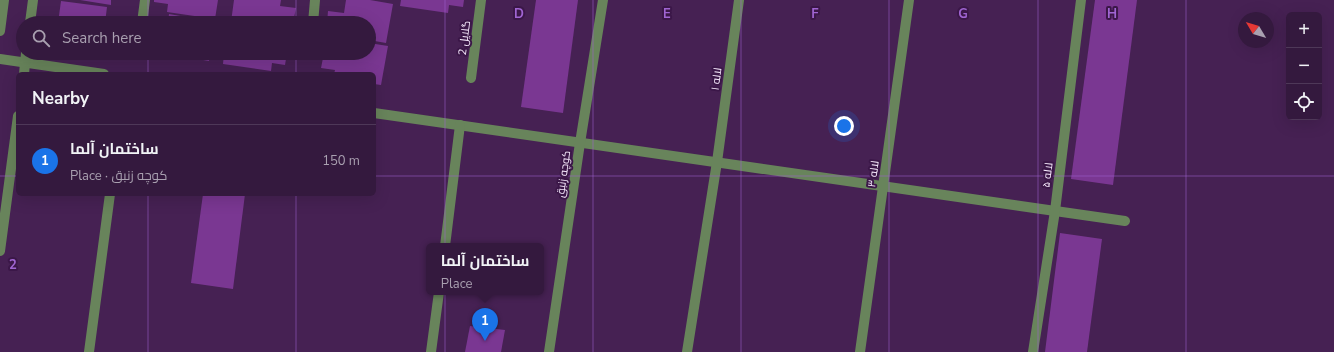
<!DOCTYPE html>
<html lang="en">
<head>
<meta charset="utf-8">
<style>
  :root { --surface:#34193e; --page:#3f2649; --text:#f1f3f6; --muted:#a9a0b0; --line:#4e3858; --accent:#1a73e8 }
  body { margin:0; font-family:"Nunito Sans",Cairo,sans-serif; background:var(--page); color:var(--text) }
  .controls { position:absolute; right:12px; top:12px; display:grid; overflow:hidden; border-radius:6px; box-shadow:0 4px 16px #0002 }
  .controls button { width:36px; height:36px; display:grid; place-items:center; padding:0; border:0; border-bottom:1px solid var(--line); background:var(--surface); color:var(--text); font:20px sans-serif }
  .compass { position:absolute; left:1238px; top:12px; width:36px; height:36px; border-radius:50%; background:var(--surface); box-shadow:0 4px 16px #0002; rotate:308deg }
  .you { position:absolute; left:844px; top:126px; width:14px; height:14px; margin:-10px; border:3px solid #fff; border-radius:50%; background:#1a73e8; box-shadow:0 0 0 6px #1a73e833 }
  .badge { display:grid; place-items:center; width:26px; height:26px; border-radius:50%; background:var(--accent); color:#fff; font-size:13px; font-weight:700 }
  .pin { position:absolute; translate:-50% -33px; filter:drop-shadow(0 1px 2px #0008) }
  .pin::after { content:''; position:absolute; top:21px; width:14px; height:12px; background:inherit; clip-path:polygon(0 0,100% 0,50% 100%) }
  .popup { position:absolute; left:426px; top:243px; width:118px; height:52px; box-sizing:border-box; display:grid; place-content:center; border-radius:6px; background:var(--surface); filter:drop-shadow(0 1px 3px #0005); font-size:13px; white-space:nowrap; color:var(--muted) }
  .popup b { font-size:15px; color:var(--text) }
  .popup::after { content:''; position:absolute; left:50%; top:100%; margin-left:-8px; border:8px solid transparent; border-top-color:var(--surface) }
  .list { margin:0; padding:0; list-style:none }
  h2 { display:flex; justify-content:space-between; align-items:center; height:52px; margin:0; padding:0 16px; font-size:17px }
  h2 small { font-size:13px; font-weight:400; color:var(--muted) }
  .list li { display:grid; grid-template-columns:26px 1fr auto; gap:12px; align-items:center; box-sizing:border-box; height:72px; padding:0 16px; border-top:1px solid var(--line) }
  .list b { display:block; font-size:15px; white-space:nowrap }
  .list p { margin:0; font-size:13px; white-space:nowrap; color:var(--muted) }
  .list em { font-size:13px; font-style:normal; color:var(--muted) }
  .icon { flex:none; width:22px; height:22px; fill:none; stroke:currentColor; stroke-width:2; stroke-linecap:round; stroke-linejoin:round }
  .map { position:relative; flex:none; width:1334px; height:352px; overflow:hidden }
  .search { position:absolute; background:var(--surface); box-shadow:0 4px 16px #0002; left:16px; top:16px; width:360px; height:44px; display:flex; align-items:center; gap:10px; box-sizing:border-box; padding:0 14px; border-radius:22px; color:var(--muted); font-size:15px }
  .panel { position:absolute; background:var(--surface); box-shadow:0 4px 16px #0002; left:16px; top:72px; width:360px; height:124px; border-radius:6px }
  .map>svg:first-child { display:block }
</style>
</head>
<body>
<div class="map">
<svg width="1334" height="352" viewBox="0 0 1334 352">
  <rect width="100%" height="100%" fill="#462153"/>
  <g fill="#7a3792">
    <path d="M80,0H111V5Z"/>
    <path d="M154,0H218L215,19L167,12L168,4L154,2Z"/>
    <path d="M234,0H281L280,6L296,8L293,23L279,21V23L231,22Z"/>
    <path d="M346,0H370L393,4L386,43L369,40V23H327L328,11L344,13Z"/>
    <path d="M401,0H464L463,7L449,5L448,13L400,6Z"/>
    <path d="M536,0H578L563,113L521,107Z"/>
    <path d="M1095,0H1137L1113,185L1071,179Z"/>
    <path d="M61,1L107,7L105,23H58Z"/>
    <path d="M169,14L215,22V23H168Z"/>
    <path d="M369,43L388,46L381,85L374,84V74H334L335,70L321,68L324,53L339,56V53H369Z"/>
    <path d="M162,53H210L209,61Z"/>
    <path d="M224,53H287L285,65L272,63L271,71L223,64Z"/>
    <path d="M203,194H245L233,289L191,283Z"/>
    <path d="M1060,233L1102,239L1087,352H1045Z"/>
    <path d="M470,326L505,330L501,352H465Z"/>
  </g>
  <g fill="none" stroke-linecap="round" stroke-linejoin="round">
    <g stroke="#68845b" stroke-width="10">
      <path d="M30,23L33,0"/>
      <path d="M142,23L145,0"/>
      <path d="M313,23L315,0"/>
      <path d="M0,31L4,0"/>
      <path d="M309,55V53"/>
      <path d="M0,59L104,74"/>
      <path d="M24,74L26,53"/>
      <path d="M471,78L481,0"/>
      <path d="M374,113L1125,221"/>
      <path d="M445,246L460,125"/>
      <path d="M0,251L18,116"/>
      <path d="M89,352L110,194"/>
      <path d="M431,352L439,292"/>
      <path d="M549,352L580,143L603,0"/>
      <path d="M687,352L717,162L739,0"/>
      <path d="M860,352L909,0"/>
      <path d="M1033,352L1055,211L1081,0"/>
    </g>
  </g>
  <path fill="none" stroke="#a065d2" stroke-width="1" stroke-opacity="0.55" d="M148,0V23M296,0V23M445,0V352M593,0V352M741,0V352M889,0V352M1038,0V352M1186,0V352M148,53V74M296,53V74M0,176H18M374,176H1334M148,194V352M296,194V352"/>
  <g text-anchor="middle" stroke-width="4" stroke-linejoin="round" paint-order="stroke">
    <g font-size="11" fill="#f8ebfe" stroke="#3b1748">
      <text transform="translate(464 38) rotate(-83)" y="4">گلایل 2</text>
      <text transform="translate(716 79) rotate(-82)" y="4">لاله ۱</text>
      <text transform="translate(563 174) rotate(-82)" y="4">کوچه زنبق</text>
      <text transform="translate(873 174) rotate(-82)" y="4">لاله ۳</text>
      <text transform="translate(1047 175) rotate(-83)" y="4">لاله ۵</text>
    </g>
  </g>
  <g font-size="13" text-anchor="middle" font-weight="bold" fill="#a065d2" stroke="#3b1748" stroke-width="4" stroke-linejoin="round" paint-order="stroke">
    <text x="519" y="18">D</text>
    <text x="667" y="18">E</text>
    <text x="815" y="18">F</text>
    <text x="963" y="18">G</text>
    <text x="1112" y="18">H</text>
    <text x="13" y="269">2</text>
  </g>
</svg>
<div class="controls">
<button>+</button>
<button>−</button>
<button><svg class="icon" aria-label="locate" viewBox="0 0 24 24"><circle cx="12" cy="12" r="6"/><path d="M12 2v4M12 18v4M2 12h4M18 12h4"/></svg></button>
</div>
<svg class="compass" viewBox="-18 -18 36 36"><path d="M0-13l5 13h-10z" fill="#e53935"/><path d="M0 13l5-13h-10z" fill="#a9a0b0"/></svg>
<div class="you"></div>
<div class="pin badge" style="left:485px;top:341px">1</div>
<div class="popup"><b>ساختمان آلما</b>Place</div>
<div class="search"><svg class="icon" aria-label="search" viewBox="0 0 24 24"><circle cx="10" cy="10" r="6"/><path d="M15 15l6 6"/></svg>Search here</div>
<section class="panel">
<h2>Nearby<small></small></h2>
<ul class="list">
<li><span class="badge">1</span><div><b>ساختمان آلما</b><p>Place · کوچه زنبق</p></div><em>150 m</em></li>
</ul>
</section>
</div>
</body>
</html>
